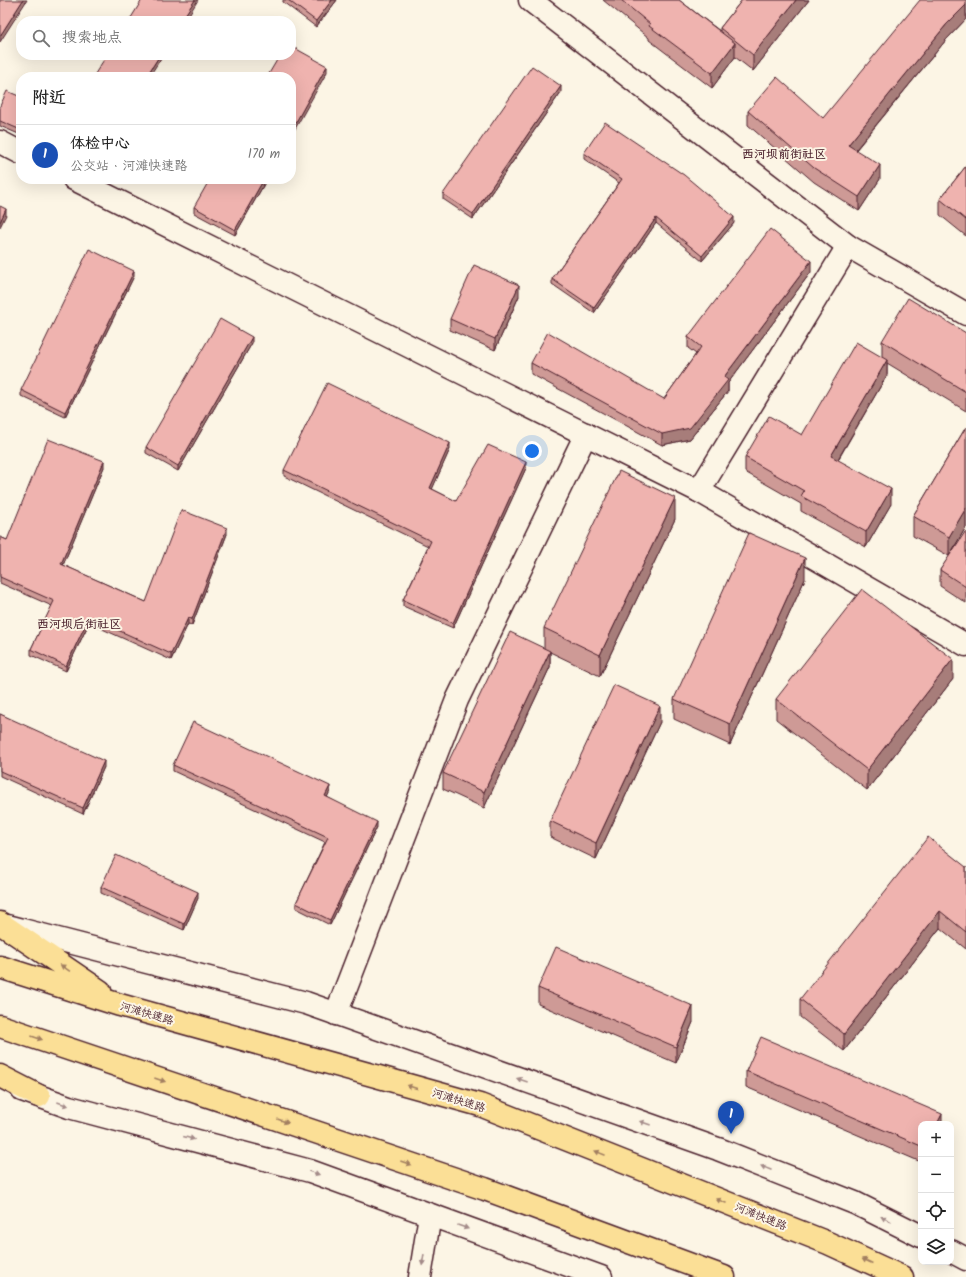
<!DOCTYPE html>
<html lang="zh">
<head>
<meta charset="utf-8">
<style>
  :root { --surface:#fff; --page:#f6f6f6; --text:#222; --muted:#767676; --line:#e0e0e0; --accent:#111827 }
  body { margin:0; font-family:Kalam,"LXGW WenKai TC",sans-serif; background:var(--page); color:var(--text) }
  .controls { position:absolute; right:12px; bottom:12px; display:grid; overflow:hidden; border-radius:8px; box-shadow:0 4px 16px #0002 }
  .controls button { width:36px; height:36px; display:grid; place-items:center; padding:0; border:0; border-bottom:1px solid var(--line); background:var(--surface); color:var(--text); font:20px sans-serif }
  .you { position:absolute; left:532px; top:451px; width:14px; height:14px; margin:-10px; border:3px solid #fff; border-radius:50%; background:#1a73e8; box-shadow:0 0 0 6px #1a73e833 }
  .badge { display:grid; place-items:center; width:26px; height:26px; border-radius:50%; background:var(--accent); color:#fff; font-size:13px; font-weight:700 }
  .pin { position:absolute; translate:-50% -33px; filter:drop-shadow(0 1px 2px #0008) }
  .pin::after { content:''; position:absolute; top:21px; width:14px; height:12px; background:inherit; clip-path:polygon(0 0,100% 0,50% 100%) }
  .list { margin:0; padding:0; list-style:none }
  h2 { display:flex; justify-content:space-between; align-items:center; height:52px; margin:0; padding:0 16px; font-size:17px }
  h2 small { font-size:13px; font-weight:400; color:var(--muted) }
  .list li { display:grid; grid-template-columns:26px 1fr auto; gap:12px; align-items:center; box-sizing:border-box; height:60px; padding:0 16px; border-top:1px solid var(--line) }
  .list b { display:block; font-size:15px; white-space:nowrap }
  .list p { margin:0; font-size:13px; white-space:nowrap; color:var(--muted) }
  .list em { font-size:13px; font-style:normal; color:var(--muted) }
  .icon { flex:none; width:22px; height:22px; fill:none; stroke:currentColor; stroke-width:2; stroke-linecap:round; stroke-linejoin:round }
  .map { position:relative; flex:none; width:966px; height:1277px; overflow:hidden }
  .search { position:absolute; background:var(--surface); box-shadow:0 4px 16px #0002; left:16px; top:16px; width:280px; height:44px; display:flex; align-items:center; gap:10px; box-sizing:border-box; padding:0 14px; border-radius:16px; color:var(--muted); font-size:15px }
  .panel { position:absolute; background:var(--surface); box-shadow:0 4px 16px #0002; left:16px; top:72px; width:280px; height:112px; border-radius:16px }
  .map>svg:first-child { display:block }
</style>
</head>
<body>
<div class="map">
<svg width="966" height="1277" viewBox="0 0 966 1277">
  <rect width="100%" height="100%" fill="#fcf5e5"/>
  <filter id="ink" filterUnits="userSpaceOnUse"><feTurbulence type="fractalNoise" baseFrequency=".025" numOctaves="2"/><feDisplacementMap in="SourceGraphic" scale="8" xChannelSelector="R" yChannelSelector="G"/><feConvolveMatrix kernelMatrix="1 2 1 2 8 2 1 2 1" color-interpolation-filters="sRGB"/></filter>
  <g filter="url(#ink)">
    <g fill="none" stroke-linecap="round" stroke-linejoin="round">
      <g stroke="#4a1f2b" stroke-width="25">
        <g id="minor">
          <path d="M530,0L848,246L966,314"/>
          <path d="M0,142L21,153"/>
          <path d="M74,179L699,491L966,645"/>
          <path d="M699,491L848,246"/>
          <path d="M336,1014L457,700L586,434"/>
          <path d="M420,1277L430,1215"/>
        </g>
      </g>
      <g stroke="#4a1f2b" stroke-width="25">
        <g id="tertiary">
          <path d="M7,926L306,1003L718,1149L855,1203L921,1236"/>
          <path d="M22,1090L69,1107L310,1171L601,1277"/>
          <path d="M951,1251L966,1259"/>
        </g>
      </g>
      <g stroke="#4a1f2b" stroke-width="25">
        <g id="trunk">
          <path d="M0,923L100,991"/>
          <path d="M0,967L120,1005L480,1105L828,1243L902,1277"/>
          <path d="M0,1026L485,1189L724,1277"/>
          <path d="M0,1076L39,1096"/>
        </g>
      </g>
      <use href="#minor" stroke="#fcf5e5" stroke-width="22"/>
      <use href="#tertiary" stroke="#fcf5e5" stroke-width="22"/>
      <use href="#trunk" stroke="#fbdf96" stroke-width="22"/>
    </g>
    <g fill="#ce9a96" stroke="#4a1f2b">
      <path d="M283,0H337L316,27L283,2Z"/>
      <path d="M603,0H679L720,31V28L742,0H809L753,71L735,57L712,88L649,40V38Z"/>
      <path d="M966,0V19L946,40L856,150L880,179L859,211L814,182L748,125V111L823,118Z"/>
      <path d="M561,92L473,219L443,199V194Z"/>
      <path d="M21,97V135L0,126V106Z"/>
      <path d="M584,153L734,223L702,261L656,223L594,313L552,284V279L619,183L584,159Z"/>
      <path d="M966,166V236L940,215V199Z"/>
      <path d="M267,179L235,235L194,213V207Z"/>
      <path d="M811,272L728,383V391L690,439L662,445L531,374V363L664,399L696,354L688,348V337Z"/>
      <path d="M134,276L65,417L21,396V390Z"/>
      <path d="M519,296L495,350L450,330V319Z"/>
      <path d="M966,333V411L887,363V375L838,460L891,504L866,547L801,511V504L745,472V457L802,435L882,357V341Z"/>
      <path d="M252,343L178,471L146,453V447Z"/>
      <path d="M966,427V527L949,556L913,536V516Z"/>
      <path d="M450,449L432,489L456,501L526,468L453,628L403,606V600L428,546L284,476V470Z"/>
      <path d="M104,467L63,565L146,602L227,534L192,625L188,624L171,660L89,623L66,671L31,655V649L52,606L0,583V537L7,540Z"/>
      <path d="M675,519L600,676L550,652V667L484,808L443,789V773L544,648V628Z"/>
      <path d="M966,532V603L940,586V570Z"/>
      <path d="M805,579L730,745L674,719V699Z"/>
      <path d="M953,679L867,790L776,719V699Z"/>
      <path d="M0,714L104,767L83,814L0,776Z"/>
      <path d="M660,722L596,859L550,837V821Z"/>
      <path d="M173,765L330,791L327,797L377,827L330,925L296,908V903L325,842L173,771Z"/>
      <path d="M966,867V949L940,928L844,1051L800,1017V999Z"/>
      <path d="M101,887L198,898L184,930L101,893Z"/>
      <path d="M538,988L693,1022L676,1063L538,1004Z"/>
      <path d="M746,1071L942,1124H921V1162L746,1087Z"/>
    </g>
    <g fill="#a77d7a" stroke="#4a1f2b">
      <path d="M23,0H27L0,42V36Z"/>
      <path d="M195,0H198L185,21H181Z"/>
      <path d="M332,0H337L316,27V21Z"/>
      <path d="M796,0H809L753,71V55Z"/>
      <path d="M966,5V19L946,40L848,159V145L946,25Z"/>
      <path d="M735,43V57L712,88V73Z"/>
      <path d="M160,55H163L149,77H146Z"/>
      <path d="M327,66V72L291,136V131Z"/>
      <path d="M561,86V92L473,219V214Z"/>
      <path d="M880,165V179L859,211V197Z"/>
      <path d="M264,179H267L235,235V230Z"/>
      <path d="M6,209V215L0,227V222Z"/>
      <path d="M734,217V223L702,261V256Z"/>
      <path d="M656,218V223L594,313V308Z"/>
      <path d="M811,261V272L728,383V391L690,439L662,445V434L724,377Z"/>
      <path d="M134,271V276L65,417V412Z"/>
      <path d="M519,285V296L495,350V339Z"/>
      <path d="M252,337V343L178,471V466Z"/>
      <path d="M887,360V375L831,471V456Z"/>
      <path d="M450,443V449L430,494V488Z"/>
      <path d="M104,461V467L61,570V564Z"/>
      <path d="M526,462V468L453,628V623Z"/>
      <path d="M891,489V504L866,547V532Z"/>
      <path d="M675,498V519L600,676V655Z"/>
      <path d="M966,508V527L949,556V537Z"/>
      <path d="M227,528V534L192,625V619Z"/>
      <path d="M805,558V579L730,745V724Z"/>
      <path d="M89,617V623L66,671V666Z"/>
      <path d="M188,618V624L171,660V654Z"/>
      <path d="M550,651V667L484,808V792Z"/>
      <path d="M953,659V679L867,790V770Z"/>
      <path d="M660,706V722L596,859V843Z"/>
      <path d="M104,761V767L83,814V808Z"/>
      <path d="M330,786V791L325,802V796Z"/>
      <path d="M377,822V827L330,925V920Z"/>
      <path d="M198,892V898L184,930V924Z"/>
      <path d="M940,911V928L844,1051V1034Z"/>
      <path d="M693,1006V1022L676,1063V1047Z"/>
      <path d="M942,1114V1124H937Z"/>
    </g>
    <g fill="#efb3af" stroke="#4a1f2b">
      <path d="M0,0H23L0,36Z"/>
      <path d="M142,0H195L181,21H129Z"/>
      <path d="M288,0H332L316,21Z"/>
      <path d="M621,0H679L735,43L712,73L649,26L650,24Z"/>
      <path d="M742,0H796L753,55L720,28Z"/>
      <path d="M920,0H966V5L946,25L848,145L880,165L859,197L814,168L748,111L777,77L823,118Z"/>
      <path d="M291,46L327,66L291,131V77H267L280,55H291Z"/>
      <path d="M107,55H160L146,77H93Z"/>
      <path d="M532,66L561,86L473,214L443,194Z"/>
      <path d="M7,91L21,97V130L0,121V106Z"/>
      <path d="M605,122L684,175L734,217L702,256L656,218L594,308L552,279L622,179L584,153Z"/>
      <path d="M966,166V220L940,199Z"/>
      <path d="M210,179H264L235,230L194,207Z"/>
      <path d="M0,206L6,209L0,222Z"/>
      <path d="M770,229L811,261L724,377L728,380L690,428L662,434L531,363L548,332L664,399L701,347L688,337Z"/>
      <path d="M89,249L134,271L65,412L21,390Z"/>
      <path d="M474,265L519,285L495,339L450,319Z"/>
      <path d="M908,298L966,333V392L882,341Z"/>
      <path d="M220,319L252,337L178,466L146,447Z"/>
      <path d="M856,342L887,360L831,456L891,489L866,532L801,496L804,491L745,457L769,416L802,435Z"/>
      <path d="M327,383L450,443L430,488L456,501L488,445L526,462L453,623L403,600L431,541L284,470Z"/>
      <path d="M966,427V508L949,537L913,516Z"/>
      <path d="M48,439L104,461L61,564L146,602L181,510L227,528L192,619L188,618L171,654L89,617L66,666L31,649L54,601L0,577V537L7,540Z"/>
      <path d="M619,471L675,498L600,655L544,628Z"/>
      <path d="M965,532H966V587L940,570Z"/>
      <path d="M749,533L805,558L730,724L674,699Z"/>
      <path d="M862,589L953,659L867,770L776,699Z"/>
      <path d="M510,632L550,651L484,792L443,773Z"/>
      <path d="M614,685L660,706L596,843L550,821Z"/>
      <path d="M0,714L104,761L83,808L0,771Z"/>
      <path d="M193,722L330,786L325,796L377,822L330,920L296,903L328,837L173,765Z"/>
      <path d="M928,837L966,867V932L940,911L844,1034L800,999Z"/>
      <path d="M116,855L198,892L184,924L101,887Z"/>
      <path d="M556,947L693,1006L676,1047L538,988Z"/>
      <path d="M761,1037L942,1114L937,1124H921V1146L746,1071Z"/>
    </g>
    <defs><path id="oneway-solid" d="M-6-.8H1V-3.2L6.5 0L1 3.2V.8H-6Z"/></defs>
    <g fill="#a27f60">
      <use href="#oneway-solid" transform="translate(65 968) rotate(-146)"/>
      <use href="#oneway-solid" transform="translate(37 1038) rotate(19)"/>
      <use href="#oneway-solid" transform="translate(160 1080) rotate(19)"/>
      <use href="#oneway-solid" transform="translate(412 1087) rotate(-164)"/>
      <use href="#oneway-solid" transform="translate(283 1121) rotate(19)"/>
      <use href="#oneway-solid" transform="translate(600 1153) rotate(-158)"/>
      <use href="#oneway-solid" transform="translate(406 1163) rotate(19)"/>
      <use href="#oneway-solid" transform="translate(721 1201) rotate(-158)"/>
      <use href="#oneway-solid" transform="translate(867 1261) rotate(-155)"/>
    </g>
    <g fill="#a38a88">
      <use href="#oneway-solid" transform="translate(522 1080) rotate(-161)"/>
      <use href="#oneway-solid" transform="translate(63 1104) rotate(19)"/>
      <use href="#oneway-solid" transform="translate(645 1123) rotate(-161)"/>
      <use href="#oneway-solid" transform="translate(189 1138) rotate(15)"/>
      <use href="#oneway-solid" transform="translate(766 1168) rotate(-158)"/>
      <use href="#oneway-solid" transform="translate(314 1173) rotate(19)"/>
      <use href="#oneway-solid" transform="translate(886 1219) rotate(-153)"/>
      <use href="#oneway-solid" transform="translate(463 1227) rotate(20)"/>
      <use href="#oneway-solid" transform="translate(423 1260) rotate(99)"/>
    </g>
  </g>
  <g text-anchor="middle" stroke-width="4" stroke-linejoin="round" paint-order="stroke">
    <g font-size="11" fill="#4a1f2b" stroke="#fcf5e5">
      <text transform="translate(147 1013) rotate(16)" y="4">河滩快速路</text>
      <text transform="translate(459 1100) rotate(17)" y="4">河滩快速路</text>
      <text transform="translate(761 1216) rotate(22)" y="4">河滩快速路</text>
    </g>
    <g font-size="12" font-weight="bold" fill="#4a1f2b" stroke="#fcf5e5">
      <text x="784" y="158">西河坝前街社区</text>
      <text x="79" y="628">西河坝后街社区</text>
    </g>
  </g>
</svg>
<div class="controls">
<button>+</button>
<button>−</button>
<button><svg class="icon" aria-label="locate" viewBox="0 0 24 24"><circle cx="12" cy="12" r="6"/><path d="M12 2v4M12 18v4M2 12h4M18 12h4"/></svg></button>
<button><svg class="icon" aria-label="layers" viewBox="0 0 24 24"><path d="M12 4l9 5-9 5-9-5zM3 14l9 5 9-5"/></svg></button>
</div>
<div class="you"></div>
<div class="pin badge" style="left:731px;top:1134px;background:#1a4fb4">1</div>
<div class="search"><svg class="icon" aria-label="search" viewBox="0 0 24 24"><circle cx="10" cy="10" r="6"/><path d="M15 15l6 6"/></svg>搜索地点</div>
<section class="panel">
<h2>附近<small></small></h2>
<ul class="list">
<li><span class="badge" style="background:#1a4fb4">1</span><div><b>体检中心</b><p>公交站 · 河滩快速路</p></div><em>170 m</em></li>
</ul>
</section>
</div>
</body>
</html>
